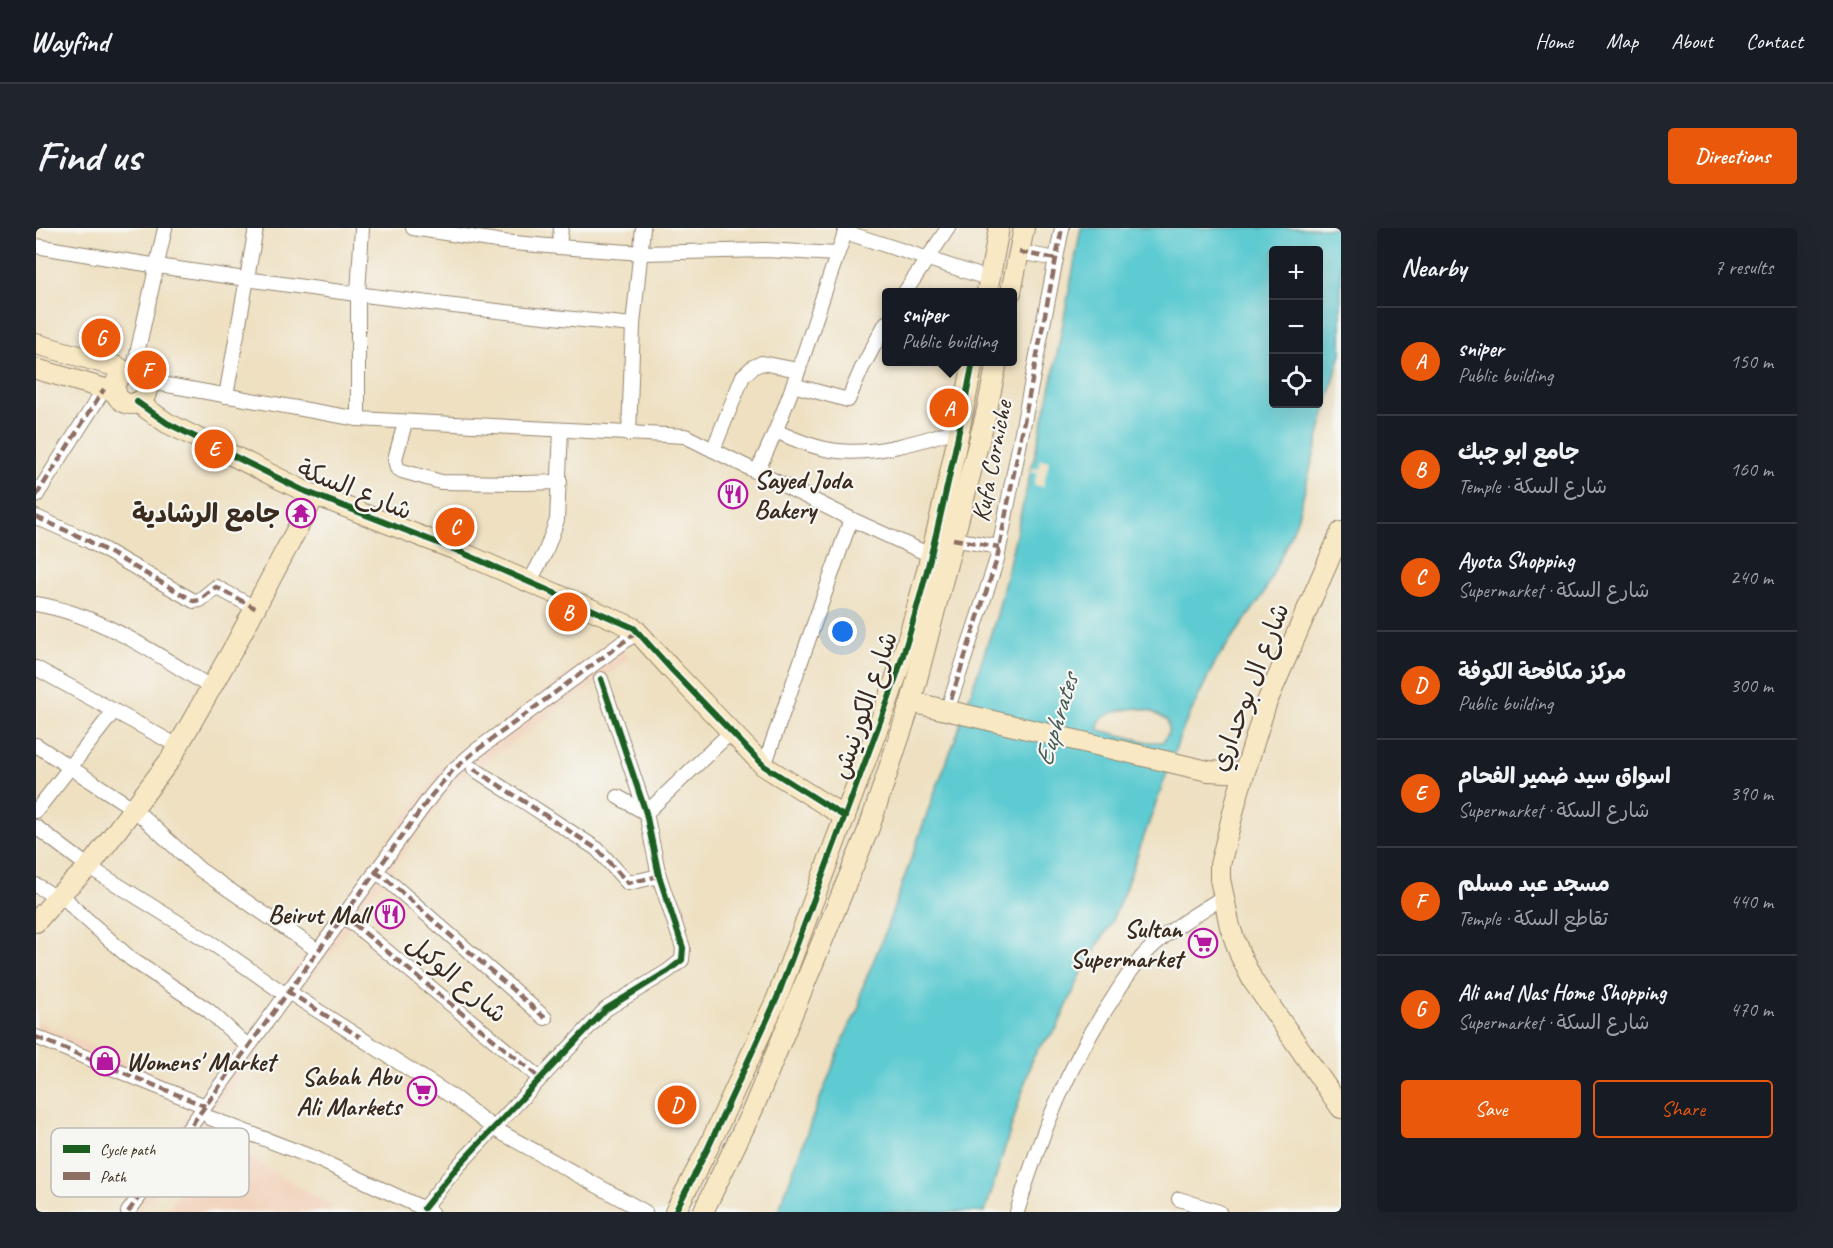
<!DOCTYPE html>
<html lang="en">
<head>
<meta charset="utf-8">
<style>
  :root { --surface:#171b24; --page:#20242c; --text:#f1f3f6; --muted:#9ea1a6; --line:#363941; --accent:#ea580c }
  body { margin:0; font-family:Caveat,"Playpen Sans Arabic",sans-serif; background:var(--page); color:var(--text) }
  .controls { position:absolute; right:18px; top:18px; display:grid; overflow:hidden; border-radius:6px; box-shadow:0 6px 24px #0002 }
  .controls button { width:54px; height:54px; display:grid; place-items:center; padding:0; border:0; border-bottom:2px solid var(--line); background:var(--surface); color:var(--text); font:30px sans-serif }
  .you { position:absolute; left:807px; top:404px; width:21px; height:21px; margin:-15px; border:4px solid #fff; border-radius:50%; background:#1a73e8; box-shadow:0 0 0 9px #1a73e833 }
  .badge { display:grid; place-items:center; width:39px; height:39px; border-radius:50%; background:var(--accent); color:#fff; font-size:20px; font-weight:700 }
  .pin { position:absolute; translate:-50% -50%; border:3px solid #fff; box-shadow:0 2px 6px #0006 }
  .popup { position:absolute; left:846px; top:60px; width:135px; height:78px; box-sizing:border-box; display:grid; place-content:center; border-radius:6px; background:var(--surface); filter:drop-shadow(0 2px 4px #0005); font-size:20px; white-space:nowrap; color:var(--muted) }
  .popup b { font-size:22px; color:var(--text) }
  .popup::after { content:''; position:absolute; left:50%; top:100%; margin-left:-12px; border:12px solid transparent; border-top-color:var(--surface) }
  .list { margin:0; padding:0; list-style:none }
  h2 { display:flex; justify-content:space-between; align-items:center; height:78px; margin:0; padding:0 24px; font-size:26px }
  h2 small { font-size:20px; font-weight:400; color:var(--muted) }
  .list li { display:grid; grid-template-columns:39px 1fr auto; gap:18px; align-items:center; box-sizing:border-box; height:108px; padding:0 24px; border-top:2px solid var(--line) }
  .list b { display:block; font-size:22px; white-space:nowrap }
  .list p { margin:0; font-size:20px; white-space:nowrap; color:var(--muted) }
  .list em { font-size:20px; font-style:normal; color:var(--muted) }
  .actions { display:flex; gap:12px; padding:18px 24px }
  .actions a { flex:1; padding:14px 0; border:2px solid var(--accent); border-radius:6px; text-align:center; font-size:21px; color:var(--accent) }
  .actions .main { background:var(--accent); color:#fff }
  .icon { flex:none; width:33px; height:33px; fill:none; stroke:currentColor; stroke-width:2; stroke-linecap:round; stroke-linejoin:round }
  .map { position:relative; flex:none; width:1305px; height:984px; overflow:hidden; border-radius:6px }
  header { display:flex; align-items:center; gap:36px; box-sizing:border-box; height:84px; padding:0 30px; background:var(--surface); border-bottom:2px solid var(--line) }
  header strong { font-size:28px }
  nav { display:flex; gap:33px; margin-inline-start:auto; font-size:21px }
  .intro { display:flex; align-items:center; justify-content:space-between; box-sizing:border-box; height:144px; padding:0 36px }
  h1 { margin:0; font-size:42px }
  .button { padding:15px 27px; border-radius:6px; background:var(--accent); color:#fff; font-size:21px; font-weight:700 }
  main { display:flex; gap:36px; padding:0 36px }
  aside { flex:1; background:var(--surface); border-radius:6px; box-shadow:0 6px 24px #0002 }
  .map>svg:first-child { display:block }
</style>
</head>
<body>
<header>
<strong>Wayfind</strong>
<nav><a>Home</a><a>Map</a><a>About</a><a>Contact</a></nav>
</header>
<div class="intro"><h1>Find us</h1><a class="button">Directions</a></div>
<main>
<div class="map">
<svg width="1305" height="984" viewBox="0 0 1305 984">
  <rect width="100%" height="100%" fill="#f6f6f2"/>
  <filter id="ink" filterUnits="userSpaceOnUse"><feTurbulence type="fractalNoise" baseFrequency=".0167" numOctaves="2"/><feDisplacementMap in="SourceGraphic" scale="12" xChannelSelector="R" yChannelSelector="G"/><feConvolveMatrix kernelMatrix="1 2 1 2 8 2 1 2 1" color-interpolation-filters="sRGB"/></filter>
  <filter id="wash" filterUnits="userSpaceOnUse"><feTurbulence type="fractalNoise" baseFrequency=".008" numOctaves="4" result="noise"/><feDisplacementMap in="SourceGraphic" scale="24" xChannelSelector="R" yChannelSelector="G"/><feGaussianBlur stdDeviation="1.35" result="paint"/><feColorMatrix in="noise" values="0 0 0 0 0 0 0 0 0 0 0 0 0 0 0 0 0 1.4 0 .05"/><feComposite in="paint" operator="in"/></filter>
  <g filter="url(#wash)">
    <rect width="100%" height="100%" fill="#eee0c1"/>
    <g fill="#f2d4be">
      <path d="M578,410L593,432L419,555L294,726L259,768L219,828L104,984H82L159,878L0,813V793L166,868L403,542Z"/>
      <path d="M175,908L296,978L293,984H131Z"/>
    </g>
    <path fill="#5dcbd1" stroke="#4c7a78" stroke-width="1.5" fill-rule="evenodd" d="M1045,0H1305V125L1260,295L1227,367L1180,433L1170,453L1146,503L1088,664L1074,697L1047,742L1021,800L1002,821L996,832L949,984H742L779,883L813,798L823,782L825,763L847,710L898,566L919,512L961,387L1016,153ZM1238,22H1282V176H1238ZM1101,480L1115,483L1131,492C1134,500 1132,508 1126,514H1112L1063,502V494C1071,483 1088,482 1101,480Z"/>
    <path fill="#eee0c1" d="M1004,231L1013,233L1007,259L998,257L1001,244L995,243L996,240L1002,241Z"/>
  </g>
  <g filter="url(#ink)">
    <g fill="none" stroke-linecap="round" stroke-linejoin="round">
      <g stroke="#948570" stroke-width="16">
        <g id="street">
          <path d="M377,0L467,14L523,19L606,25L730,22L800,26"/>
          <path d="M809,4L954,51"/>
          <path d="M0,18C198,52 397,78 597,97"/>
          <path d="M523,19L525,0"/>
          <path d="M983,24L1020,31"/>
          <path d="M869,64L912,0"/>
          <path d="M97,144L129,0"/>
          <path d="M109,153L322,191L649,208L815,291L894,327"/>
          <path d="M757,157L812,172L826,140L850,95"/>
          <path d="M190,168L220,0"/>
          <path d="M322,191V65L326,0"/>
          <path d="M369,195L359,231L361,240L366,243L405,254L488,255L524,254"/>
          <path d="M740,203C759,212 781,221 802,223C841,227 886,213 923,201"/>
          <path d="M593,206L597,97L607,0"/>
          <path d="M677,222L707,148L717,139L726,135L762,142"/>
          <path d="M721,243C760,166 780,81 811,0"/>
          <path d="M0,268L68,161"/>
          <path d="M0,289L51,312L158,373L164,372L180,359L219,380"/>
          <path d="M917,311L963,319"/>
          <path d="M494,353L509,325L521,292L525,202"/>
          <path d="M0,376C66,387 120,426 176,460"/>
          <path d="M0,440L142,518"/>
          <path d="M915,471L961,331L1026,0"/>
          <path d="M0,517L98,581L163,641L275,718"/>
          <path d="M728,538L815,291"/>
          <path d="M438,541L561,621L592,655L623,648"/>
          <path d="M582,569L610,585L695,504"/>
          <path d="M0,583L78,483"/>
          <path d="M0,599L53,639L180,718L243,762"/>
          <path d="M339,644L349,650L509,790"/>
          <path d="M0,657L21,670"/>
          <path d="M25,665L38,680L95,731L172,782L206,813"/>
          <path d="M307,687L504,850"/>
          <path d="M251,763L420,871L457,900L609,984"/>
          <path d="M0,809L169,878"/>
          <path d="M174,890L281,931L395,984"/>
          <path d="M1143,971L1183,984"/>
          <path d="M388,980L423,937L570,781L632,743L646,732L647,720L623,648L610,585L565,451"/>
          <path d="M92,984L395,568L416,543L437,525L601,404"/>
          <path d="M981,984C1003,910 1031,839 1074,775C1087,754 1100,733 1118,717C1139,698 1163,684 1186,670"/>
        </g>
      </g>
      <g stroke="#948570" stroke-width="22">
        <g id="secondary">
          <path d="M951,64L963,0"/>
          <path d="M975,64L988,0"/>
          <path d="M0,116L82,139L90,145"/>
          <path d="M0,141L80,164"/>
          <circle cx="95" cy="160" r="16"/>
          <path d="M101,174L131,195L266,262L420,322L598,400L636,442L728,538L809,589"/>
          <path d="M1305,304L1230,476L1201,569L1184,637V651L1194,699L1204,727L1217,753L1305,880"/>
          <path d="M875,474L1172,543L1207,545"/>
          <path d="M0,694L25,665L53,639L134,532L201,414L279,267"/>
          <path d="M639,984L672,920L741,770L854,467C891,359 915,245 937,134"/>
          <path d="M667,984L717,881L833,600L875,474L950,186L961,134"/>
        </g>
      </g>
      <use href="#street" stroke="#fff" stroke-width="14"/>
      <use href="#secondary" stroke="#f8e8c3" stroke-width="20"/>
      <g stroke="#8d6e63" stroke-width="4.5" stroke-dasharray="9 4.5" stroke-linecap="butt">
        <path d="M983,24L1020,31"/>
        <path d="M0,268L68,161"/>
        <path d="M0,289L51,312L158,373L164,372L180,359L219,380"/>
        <path d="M917,311L963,319"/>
        <path d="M915,471L961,331L1026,0"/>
        <path d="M438,541L561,621L592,655L623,648"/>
        <path d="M339,644L349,650L509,790"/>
        <path d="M307,687L504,850"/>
        <path d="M251,763L324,809"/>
        <path d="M0,809L169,878"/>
        <path d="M92,984L395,568L416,543L437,525L601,404"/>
      </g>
      <g stroke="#f6f6f2" stroke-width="10">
        <g id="cycleway">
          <path d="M101,174L131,195L266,262L420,322L598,400L636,442L728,538L809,589"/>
          <path d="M388,980L423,937L570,781L632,743L646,732L647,720L623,648L610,585L565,451"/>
          <path d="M639,984L672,920L741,770L854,467C891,359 915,245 937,134"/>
        </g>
      </g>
      <use href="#cycleway" stroke="#1b5e20" stroke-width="6"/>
    </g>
  </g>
  <defs>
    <g id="restaurant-ring" transform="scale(1.5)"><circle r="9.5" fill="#f6f6f2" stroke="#b5179e" stroke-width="1.5"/><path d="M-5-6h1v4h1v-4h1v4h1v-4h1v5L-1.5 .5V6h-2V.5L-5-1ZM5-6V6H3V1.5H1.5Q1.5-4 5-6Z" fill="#b5179e"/></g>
    <g id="temple-ring" transform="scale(1.5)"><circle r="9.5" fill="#f6f6f2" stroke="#b5179e" stroke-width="1.5"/><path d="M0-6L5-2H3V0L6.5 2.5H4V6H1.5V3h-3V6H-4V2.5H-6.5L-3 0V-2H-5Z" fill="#b5179e"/></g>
    <g id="supermarket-ring" transform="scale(1.5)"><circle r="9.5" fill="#f6f6f2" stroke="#b5179e" stroke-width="1.5"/><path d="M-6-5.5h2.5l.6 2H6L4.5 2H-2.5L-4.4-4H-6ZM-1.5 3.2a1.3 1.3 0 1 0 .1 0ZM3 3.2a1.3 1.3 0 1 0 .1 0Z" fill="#b5179e"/></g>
    <g id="shop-ring" transform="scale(1.5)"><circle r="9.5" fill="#f6f6f2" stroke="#b5179e" stroke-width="1.5"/><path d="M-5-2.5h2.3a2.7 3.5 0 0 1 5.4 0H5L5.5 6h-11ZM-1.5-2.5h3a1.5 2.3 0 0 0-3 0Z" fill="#b5179e"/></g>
  </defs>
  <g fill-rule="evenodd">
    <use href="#restaurant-ring" x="697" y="266"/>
    <use href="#temple-ring" x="265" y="285"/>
    <use href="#restaurant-ring" x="354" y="686"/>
    <use href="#supermarket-ring" x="1167" y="715"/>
    <use href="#shop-ring" x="69" y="833"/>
    <use href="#supermarket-ring" x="386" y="863"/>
  </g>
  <g text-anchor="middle" stroke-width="4.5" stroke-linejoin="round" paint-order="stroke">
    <g font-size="26" fill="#3b2a1e" stroke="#f6f6f2">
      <text transform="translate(955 233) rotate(-79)" y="9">Kufa Corniche</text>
      <text transform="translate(319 261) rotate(22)" y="9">شارع السكة</text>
      <text transform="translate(1213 459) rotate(-69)" y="9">شارع ال بوحداري</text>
      <text transform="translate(828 477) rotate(-71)" y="9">شارع الكورنيش</text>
      <text transform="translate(421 750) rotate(40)" y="9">شارع الوكيل</text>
    </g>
    <g font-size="26" font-weight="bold" fill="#3b2a1e" stroke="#f6f6f2" text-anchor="end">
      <text x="718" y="260" text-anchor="start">Sayed Joda<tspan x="718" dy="30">Bakery</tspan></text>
      <text x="244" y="294">جامع الرشادية</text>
      <text x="333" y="695">Beirut Mall</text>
      <text x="1146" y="709">Sultan<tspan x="1146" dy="30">Supermarket</tspan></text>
      <text x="90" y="842" text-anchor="start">Womens' Market</text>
      <text x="365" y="857">Sabah Abu<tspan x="365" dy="30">Ali Markets</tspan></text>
    </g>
    <g font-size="27" font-style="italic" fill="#455a54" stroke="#f6f6f2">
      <text transform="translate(1020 492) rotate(-73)" y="9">Euphrates</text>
    </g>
  </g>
  <rect x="15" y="900" width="198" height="69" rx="9" fill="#f6f6f2" stroke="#beb9b2" stroke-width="1.5"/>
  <rect x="27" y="917" width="27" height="8" fill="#1b5e20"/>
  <rect x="27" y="944" width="27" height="8" fill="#8d6e63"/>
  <g font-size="16" fill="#3b2a1e">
    <text x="64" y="927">Cycle path</text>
    <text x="64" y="954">Path</text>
  </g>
</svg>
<div class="controls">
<button>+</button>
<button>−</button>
<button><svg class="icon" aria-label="locate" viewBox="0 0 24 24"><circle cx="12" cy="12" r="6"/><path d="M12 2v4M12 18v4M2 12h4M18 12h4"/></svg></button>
</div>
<div class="you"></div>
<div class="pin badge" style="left:913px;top:180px">A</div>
<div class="popup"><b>sniper</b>Public building</div>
<div class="pin badge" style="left:532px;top:384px">B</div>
<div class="pin badge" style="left:419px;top:299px">C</div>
<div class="pin badge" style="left:641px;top:877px">D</div>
<div class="pin badge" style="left:178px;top:221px">E</div>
<div class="pin badge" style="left:111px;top:142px">F</div>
<div class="pin badge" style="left:65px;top:110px">G</div>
</div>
<aside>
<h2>Nearby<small>7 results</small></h2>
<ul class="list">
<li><span class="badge">A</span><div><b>sniper</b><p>Public building</p></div><em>150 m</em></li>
<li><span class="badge">B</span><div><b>جامع ابو چبك</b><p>Temple · شارع السكة</p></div><em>160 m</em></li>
<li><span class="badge">C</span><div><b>Ayota Shopping</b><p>Supermarket · شارع السكة</p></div><em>240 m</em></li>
<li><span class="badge">D</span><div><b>مركز مكافحة الكوفة</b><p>Public building</p></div><em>300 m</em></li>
<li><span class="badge">E</span><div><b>اسواق سيد ضمير الفحام</b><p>Supermarket · شارع السكة</p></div><em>390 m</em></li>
<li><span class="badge">F</span><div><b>مسجد عبد مسلم</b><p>Temple · تقاطع السكة</p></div><em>440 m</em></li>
<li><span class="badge">G</span><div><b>Ali and Nas Home Shopping</b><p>Supermarket · شارع السكة</p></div><em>470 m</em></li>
</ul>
<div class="actions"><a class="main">Save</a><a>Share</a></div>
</aside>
</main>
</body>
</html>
